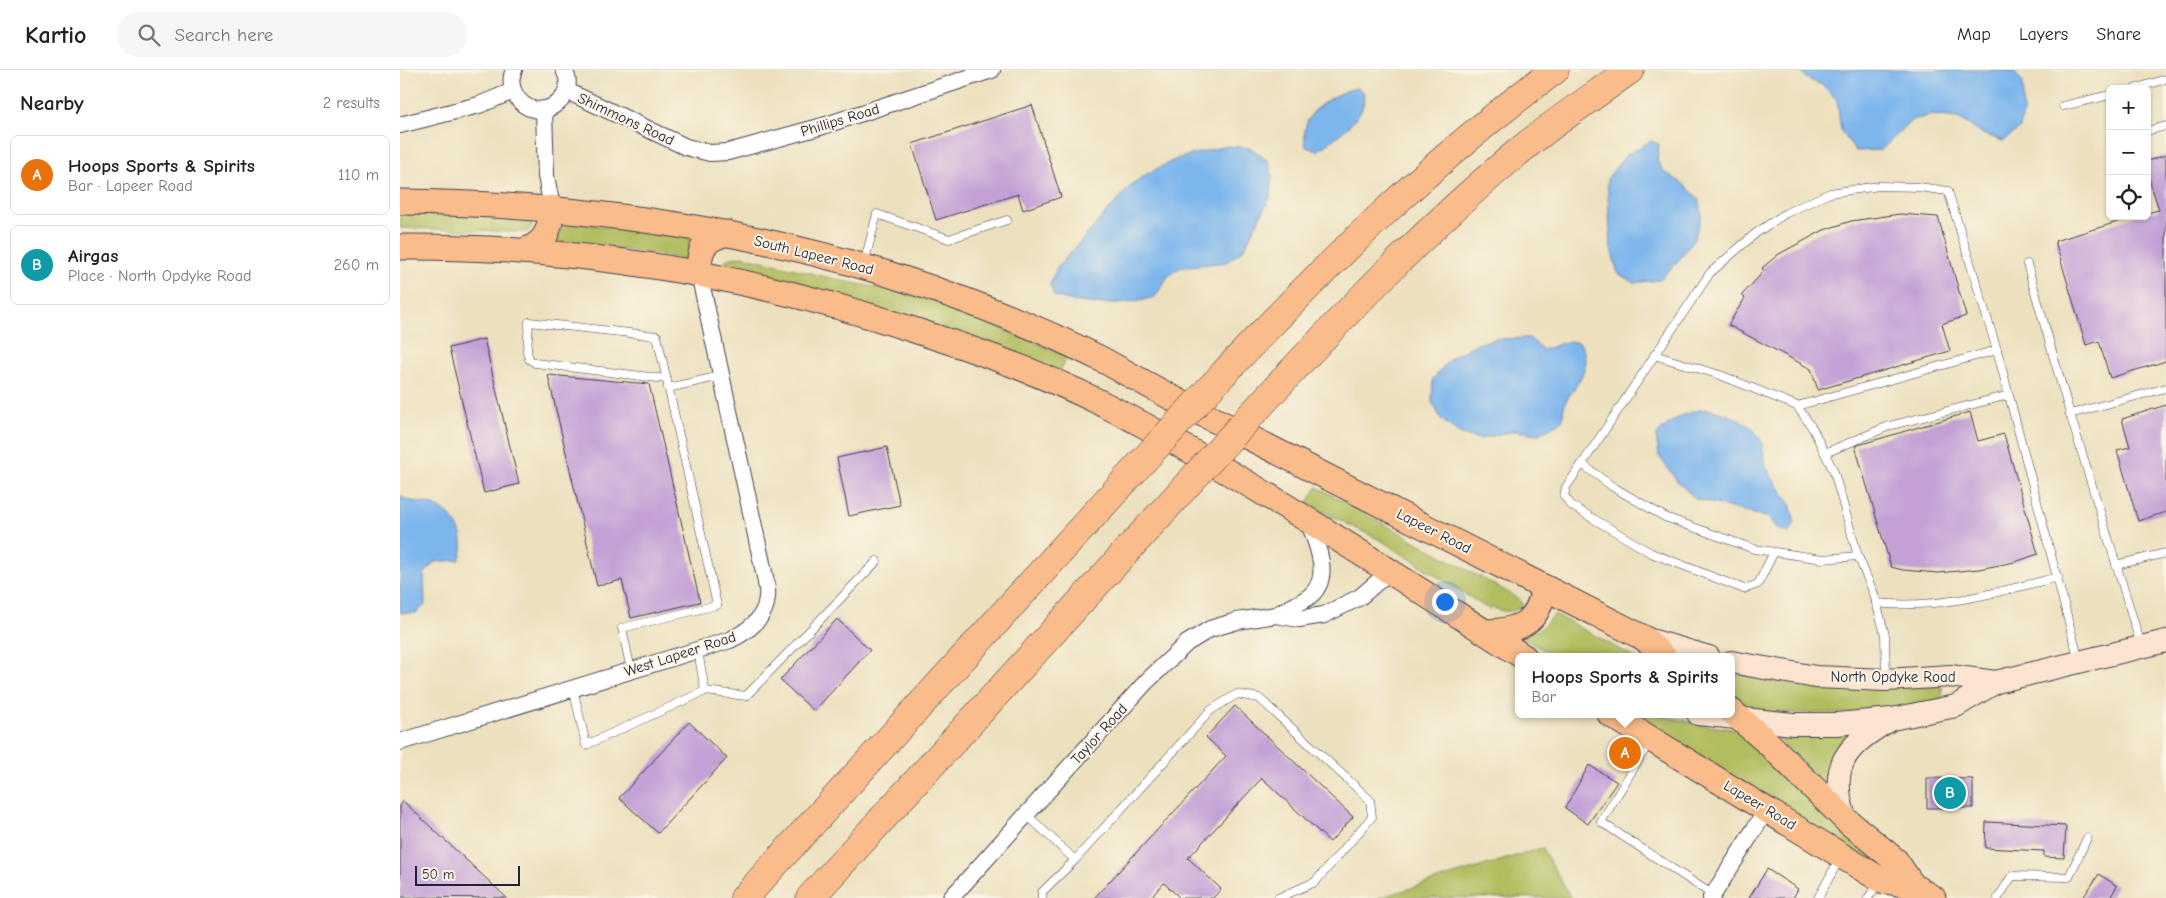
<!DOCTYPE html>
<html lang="en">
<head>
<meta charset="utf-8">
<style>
  :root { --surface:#fff; --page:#f6f6f6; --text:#202124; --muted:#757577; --line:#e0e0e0; --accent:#7c3aed }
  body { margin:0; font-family:"Comic Neue",sans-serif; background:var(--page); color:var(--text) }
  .controls { position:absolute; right:15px; top:15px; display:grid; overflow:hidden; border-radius:8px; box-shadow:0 1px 4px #0004 }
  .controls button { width:45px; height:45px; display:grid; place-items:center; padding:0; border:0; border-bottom:1px solid var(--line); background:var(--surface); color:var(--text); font:25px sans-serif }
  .scale { position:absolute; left:15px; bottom:12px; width:105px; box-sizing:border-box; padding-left:5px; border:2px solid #22223b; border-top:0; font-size:14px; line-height:18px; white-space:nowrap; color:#22223b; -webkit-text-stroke:4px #fcf5e5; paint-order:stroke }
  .you { position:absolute; left:1044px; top:531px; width:18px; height:18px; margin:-12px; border:4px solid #fff; border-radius:50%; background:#1a73e8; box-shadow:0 0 0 8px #1a73e833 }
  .badge { display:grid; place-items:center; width:32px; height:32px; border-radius:50%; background:var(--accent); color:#fff; font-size:16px; font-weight:700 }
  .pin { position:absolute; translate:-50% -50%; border:2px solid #fff; box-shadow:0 1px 5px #0006 }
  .popup { position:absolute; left:1115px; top:583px; width:220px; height:65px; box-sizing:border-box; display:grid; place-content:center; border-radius:8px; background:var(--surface); filter:drop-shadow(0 1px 4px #0005); font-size:16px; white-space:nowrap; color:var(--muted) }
  .popup b { font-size:19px; color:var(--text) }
  .popup::after { content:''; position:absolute; left:50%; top:100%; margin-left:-10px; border:10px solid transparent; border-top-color:var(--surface) }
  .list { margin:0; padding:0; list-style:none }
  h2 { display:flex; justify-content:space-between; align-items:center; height:65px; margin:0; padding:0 20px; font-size:21px }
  h2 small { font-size:16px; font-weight:400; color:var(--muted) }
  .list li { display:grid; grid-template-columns:32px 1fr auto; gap:15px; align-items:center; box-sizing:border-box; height:80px; margin:0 10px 10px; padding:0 10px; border:1px solid var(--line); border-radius:8px }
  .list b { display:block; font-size:19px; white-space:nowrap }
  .list p { margin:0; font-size:16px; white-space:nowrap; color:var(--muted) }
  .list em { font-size:16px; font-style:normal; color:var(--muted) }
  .icon { flex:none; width:28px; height:28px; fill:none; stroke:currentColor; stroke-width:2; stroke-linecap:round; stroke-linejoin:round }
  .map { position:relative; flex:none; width:1766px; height:828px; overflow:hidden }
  header { display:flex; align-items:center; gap:30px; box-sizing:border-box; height:70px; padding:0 25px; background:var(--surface); border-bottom:1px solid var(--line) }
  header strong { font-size:24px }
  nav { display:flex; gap:28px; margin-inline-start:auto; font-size:18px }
  .search { width:350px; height:45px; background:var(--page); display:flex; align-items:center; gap:12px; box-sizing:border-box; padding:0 18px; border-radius:28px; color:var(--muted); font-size:19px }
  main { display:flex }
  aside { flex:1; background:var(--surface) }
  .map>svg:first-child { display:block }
</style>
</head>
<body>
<header>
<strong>Kartio</strong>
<div class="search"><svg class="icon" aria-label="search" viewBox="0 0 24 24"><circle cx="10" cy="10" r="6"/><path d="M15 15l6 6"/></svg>Search here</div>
<nav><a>Map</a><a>Layers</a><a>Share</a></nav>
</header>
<main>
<aside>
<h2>Nearby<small>2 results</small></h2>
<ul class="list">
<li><span class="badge" style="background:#e8710a">A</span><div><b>Hoops Sports &amp; Spirits</b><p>Bar · Lapeer Road</p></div><em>110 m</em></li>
<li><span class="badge" style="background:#0f9aa8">B</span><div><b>Airgas</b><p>Place · North Opdyke Road</p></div><em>260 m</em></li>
</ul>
</aside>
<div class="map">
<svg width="1766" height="828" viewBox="0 0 1766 828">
  <rect width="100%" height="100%" fill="#fcf5e5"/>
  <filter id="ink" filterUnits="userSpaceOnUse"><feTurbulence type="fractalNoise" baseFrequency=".02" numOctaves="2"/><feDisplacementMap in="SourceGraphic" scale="10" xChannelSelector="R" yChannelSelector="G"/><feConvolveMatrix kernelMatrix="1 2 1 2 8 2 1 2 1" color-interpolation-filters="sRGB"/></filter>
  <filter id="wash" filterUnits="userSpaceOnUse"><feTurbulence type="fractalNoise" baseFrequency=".0096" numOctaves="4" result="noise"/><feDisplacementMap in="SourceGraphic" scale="20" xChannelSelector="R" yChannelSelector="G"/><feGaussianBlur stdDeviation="1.12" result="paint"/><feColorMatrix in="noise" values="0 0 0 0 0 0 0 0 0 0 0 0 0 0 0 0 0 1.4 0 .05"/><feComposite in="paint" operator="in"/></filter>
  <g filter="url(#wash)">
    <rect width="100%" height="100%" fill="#ece0be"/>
    <g fill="#b1bd5f" stroke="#6a704d">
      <path d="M0,143L133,148L132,156L127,162H117L0,158Z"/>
      <path d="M164,151L297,169L291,190L202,176L159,172L157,169Z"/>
      <path d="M342,186L443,211L514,225L561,241L667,286L660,302L322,196L327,189Z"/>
      <path d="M917,417L1120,529L1122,535C1114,544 1101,542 1092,537L1090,540L982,471L907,434Z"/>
      <path d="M1155,544L1234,587H1157L1124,569V566L1140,559Z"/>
      <path d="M1331,602L1391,614L1542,617L1543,630L1463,643H1349L1331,628Z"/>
      <path d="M1247,644H1256L1301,655L1341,660L1474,788L1473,791L1244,652V647Z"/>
      <path d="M1457,661L1431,722L1371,662Z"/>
      <path d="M1142,778L1171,828H979Z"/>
    </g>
    <g fill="#7db6ed" stroke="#506c94">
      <path d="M1401,0H1612L1623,12V43L1620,58L1603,71L1583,64L1558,48L1532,45L1512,50L1481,80L1456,81L1441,61L1437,30L1424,16L1406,8Z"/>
      <path d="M958,18L964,23C963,27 964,32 963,35C959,52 930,72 917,81L906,77C904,68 904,58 908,50C916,34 942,20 958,18Z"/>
      <path d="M1251,71L1259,74L1257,91L1264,102L1282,113L1298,128L1302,145L1294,169L1276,194L1259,210L1234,213L1218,203L1211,179L1207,109L1226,85Z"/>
      <path d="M826,76L851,78L869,92L872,105L871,126L843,180L826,192L781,197L768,206L755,227C721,235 688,237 654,226L650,214L657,198L732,114L750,102L779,88Z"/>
      <path d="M1129,268L1143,280L1169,271L1180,273C1193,298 1178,311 1166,331C1163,337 1163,345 1162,351L1139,364L1113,361L1079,369L1059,363L1041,349L1032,331L1033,309L1051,288L1074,275L1095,269Z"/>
      <path d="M1306,339C1326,343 1357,352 1362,375C1364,385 1364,393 1369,402C1374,413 1385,423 1390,434C1392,440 1393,447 1395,453L1389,463L1377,459L1370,448L1296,429L1278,412L1259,386L1256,366C1270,350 1285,342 1306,339Z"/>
      <path d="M0,426C13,433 17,431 30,434C53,440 70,468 59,490L34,492L24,504L25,535L17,543H0Z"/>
    </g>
    <g id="blocks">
      <g fill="#c3a0d6">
        <path d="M632,35L661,127L623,140L618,124L536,150L512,74Z"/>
        <path d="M1766,85V291L1710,308L1699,271L1686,275L1655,171L1737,146H1747V143L1759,140L1747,102V91Z"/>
        <path d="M1500,144L1538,147L1566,246L1542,254L1550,281L1418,320L1411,299L1328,255L1345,228L1342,225L1364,201L1362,198L1379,184L1424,160L1451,151Z"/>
        <path d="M84,269L119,414L84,423L49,278Z"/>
        <path d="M148,305L249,314L300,532L231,548L222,510L197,516Z"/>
        <path d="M1766,335V442L1738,451L1717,380L1730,377L1722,349Z"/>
        <path d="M1570,342L1578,371L1604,364L1638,484L1615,492L1579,499L1538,503L1503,500L1491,497L1455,376Z"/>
        <path d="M487,377L500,435L449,446L437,388Z"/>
        <path d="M437,549L470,580L414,641L380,610Z"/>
        <path d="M835,636L953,747L930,772L862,708L788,788L821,819L813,828H780L764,813L750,828H694L826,686L806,667Z"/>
        <path d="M289,652L327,688L258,763L219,728Z"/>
        <path d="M1189,695L1217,712L1188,754L1165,738Z"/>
        <path d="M1527,708L1573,709V738H1527Z"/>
        <path d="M3,731L107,828L0,827V735Z"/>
        <path d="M1586,752L1666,756L1664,788L1644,787V781L1585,778Z"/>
        <path d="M1367,799L1398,819L1393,828H1349Z"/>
        <path d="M1699,804L1717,816L1710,828H1683Z"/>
      </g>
    </g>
  </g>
  <g filter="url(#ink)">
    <use href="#blocks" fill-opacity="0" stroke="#403e4f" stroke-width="1"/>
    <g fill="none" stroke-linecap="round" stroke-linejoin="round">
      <g stroke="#403e4f" stroke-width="9">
        <g id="lane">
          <path d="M1734,19L1766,9"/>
          <path d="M1663,36L1710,25"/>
          <path d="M1747,61L1766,56"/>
          <path d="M464,194L477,144L549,169L607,150"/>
          <path d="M1627,194L1670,344"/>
          <path d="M1254,285L1320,305L1397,336L1597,280"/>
          <path d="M268,318L321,306"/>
          <path d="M1397,336L1413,359L1434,402L1458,486"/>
          <path d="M1425,383L1489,356L1609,325"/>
          <path d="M1182,394L1166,417L1164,426L1172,436L1251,483L1344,519L1358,514L1374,482"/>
          <path d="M1716,495L1766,483"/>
          <path d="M1476,533C1538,540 1599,522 1658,507"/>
          <path d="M1741,575L1670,344L1766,318"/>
          <path d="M231,600L222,558L317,535L257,266L129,252L127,281L129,289L135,293L266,309"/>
          <path d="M1486,607L1485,565L1474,524L1458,486L1423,489L1354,479L1265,447L1213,417L1182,394L1310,203L1356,163L1386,143L1430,123L1479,116L1519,117L1548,121L1597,280L1679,591"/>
          <path d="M173,618L186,675L305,621L298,581"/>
          <path d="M305,621L346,626L477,491"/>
          <path d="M1250,671L1201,752L1313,825"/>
          <path d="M627,745L675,790"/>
          <path d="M642,828V822L675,790L811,640L837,624L859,628L970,730L972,747L915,812L878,828"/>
          <path d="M1418,828L1440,788"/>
          <path d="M1468,828L1479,813"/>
          <path d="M1598,828L1612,806L1669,807L1687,768"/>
        </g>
      </g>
      <g stroke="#403e4f" stroke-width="18">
        <g id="street">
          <path d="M114,0C110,8 111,18 116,26C135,57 181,30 164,0"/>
          <path d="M167,21L286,77L310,83L328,82L423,56L592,0"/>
          <path d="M144,40L146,106L152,138"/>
          <path d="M0,55L79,35L113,21"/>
          <path d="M876,545C886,539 900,534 910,526C933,507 916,473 908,450"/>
          <path d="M0,672L330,570C347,562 366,548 367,527C368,521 366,513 365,507L299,203"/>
          <path d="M551,828L746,612L787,573L810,559L837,551L876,545L899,549L924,545L960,527L989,502"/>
          <path d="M1311,828L1367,739"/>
        </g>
      </g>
      <g stroke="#403e4f" stroke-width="24">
        <g id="secondary">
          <path d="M1244,568L1309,587"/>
          <path d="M1331,592L1416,607L1486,610L1550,606L1596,612"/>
          <path d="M1298,644L1393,654H1437L1492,649L1556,636L1596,612L1766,571"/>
          <path d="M1446,750C1428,699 1443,677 1487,652"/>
        </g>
      </g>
      <g stroke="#403e4f" stroke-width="27">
        <g id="primary">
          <path d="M0,132C179,134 357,158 528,217C586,237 645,261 701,289C736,308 771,328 807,346C953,419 1098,495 1244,568L1264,587"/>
          <path d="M0,177C182,176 351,205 523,263C582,282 643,304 699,332C847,406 985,499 1124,587"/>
          <path d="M124,181C146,173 150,160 152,138"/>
          <path d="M299,203C299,178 303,170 327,163"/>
          <path d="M1086,562C1118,561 1140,553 1143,518"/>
          <path d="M1331,641L1368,673L1446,750L1496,791L1513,816L1533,828"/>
          <path d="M1210,644L1481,810L1513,816"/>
        </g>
      </g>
      <g stroke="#403e4f" stroke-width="29">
        <g id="highway">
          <path d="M826,301C928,193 1035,88 1155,0"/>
          <path d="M866,329C947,241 1031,154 1123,78C1157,50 1194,26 1230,0"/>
          <path d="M344,828L742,392"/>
          <path d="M410,828L787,415"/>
        </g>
      </g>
      <use href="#lane" stroke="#fff" stroke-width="8"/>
      <use href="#street" stroke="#fff" stroke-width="16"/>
      <use href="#secondary" stroke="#fde4d0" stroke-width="22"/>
      <use href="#primary" stroke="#f9bc8a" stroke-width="25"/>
      <use href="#highway" stroke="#f9bc8a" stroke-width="28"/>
      <g stroke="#403e4f" stroke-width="29" stroke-linecap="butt">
        <g id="highway-bridge">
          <path d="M742,392L826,301"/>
          <path d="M787,415L866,329"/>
        </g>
      </g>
      <use href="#highway-bridge" stroke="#f9bc8a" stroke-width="28"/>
    </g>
  </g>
  <g text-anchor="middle" stroke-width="4" stroke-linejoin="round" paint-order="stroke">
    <g font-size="15" fill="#22223b" stroke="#fcf5e5">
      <text transform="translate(226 49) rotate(25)" y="5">Shimmons Road</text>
      <text transform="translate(440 50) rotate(-17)" y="5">Phillips Road</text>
      <text transform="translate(414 185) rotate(14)" y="5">South Lapeer Road</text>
      <text transform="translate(1034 461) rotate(27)" y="5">Lapeer Road</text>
      <text transform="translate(280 584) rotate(-18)" y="5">West Lapeer Road</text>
      <text x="1493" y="612">North Opdyke Road</text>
      <text transform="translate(699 664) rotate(-48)" y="5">Taylor Road</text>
      <text transform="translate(1360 735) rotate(31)" y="5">Lapeer Road</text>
    </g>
  </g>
</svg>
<div class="controls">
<button>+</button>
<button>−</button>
<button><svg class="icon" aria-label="locate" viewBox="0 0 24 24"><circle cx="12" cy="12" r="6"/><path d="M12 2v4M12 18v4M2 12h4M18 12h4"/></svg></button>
</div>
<div class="scale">50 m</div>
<div class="you"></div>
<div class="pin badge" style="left:1225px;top:683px;background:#e8710a">A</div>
<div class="popup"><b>Hoops Sports &amp; Spirits</b>Bar</div>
<div class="pin badge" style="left:1550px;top:723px;background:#0f9aa8">B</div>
</div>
</main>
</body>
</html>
